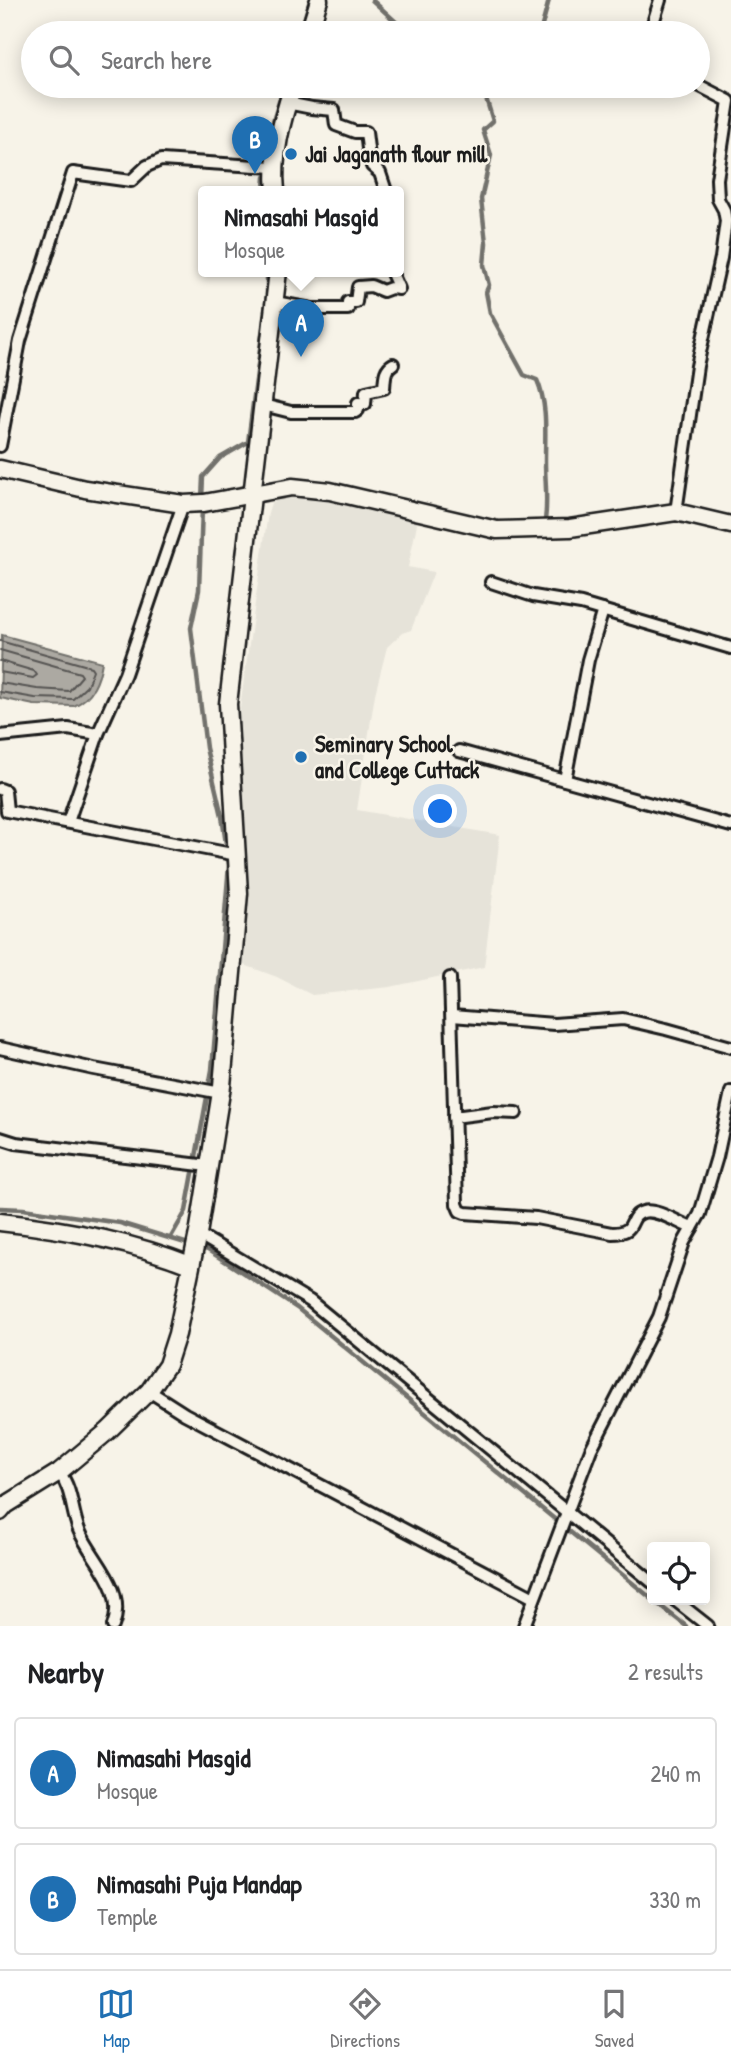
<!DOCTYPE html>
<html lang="en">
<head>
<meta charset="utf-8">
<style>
  :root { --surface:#fff; --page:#f6f6f6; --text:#202124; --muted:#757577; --line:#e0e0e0; --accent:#1f6fb2 }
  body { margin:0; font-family:"Patrick Hand",sans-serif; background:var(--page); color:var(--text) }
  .controls { position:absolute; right:21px; bottom:21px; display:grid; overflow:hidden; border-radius:7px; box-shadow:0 4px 18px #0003 }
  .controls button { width:63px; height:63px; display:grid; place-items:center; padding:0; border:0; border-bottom:2px solid var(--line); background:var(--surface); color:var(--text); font:35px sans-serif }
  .you { position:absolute; left:441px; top:812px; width:24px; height:24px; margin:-18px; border:5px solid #fff; border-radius:50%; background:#1a73e8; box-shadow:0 0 0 10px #1a73e833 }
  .badge { display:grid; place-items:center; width:46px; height:46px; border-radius:50%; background:var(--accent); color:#fff; font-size:23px; font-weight:700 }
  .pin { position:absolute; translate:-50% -58px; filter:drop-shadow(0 2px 4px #0008) }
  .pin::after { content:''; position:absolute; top:37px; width:24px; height:21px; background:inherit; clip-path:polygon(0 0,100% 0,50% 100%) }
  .popup { position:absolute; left:198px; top:186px; width:206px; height:91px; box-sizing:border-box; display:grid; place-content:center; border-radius:7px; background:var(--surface); filter:drop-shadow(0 2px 5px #0005); font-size:23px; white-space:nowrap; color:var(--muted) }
  .popup b { font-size:26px; color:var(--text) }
  .popup::after { content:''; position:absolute; left:50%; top:100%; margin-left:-14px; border:14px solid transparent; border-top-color:var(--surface) }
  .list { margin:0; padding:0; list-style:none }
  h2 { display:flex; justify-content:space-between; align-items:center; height:91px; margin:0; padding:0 28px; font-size:30px }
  h2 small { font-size:23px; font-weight:400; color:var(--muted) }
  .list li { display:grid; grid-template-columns:46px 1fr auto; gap:21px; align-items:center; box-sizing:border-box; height:112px; margin:0 14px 14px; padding:0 14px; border:2px solid var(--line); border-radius:7px }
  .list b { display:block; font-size:26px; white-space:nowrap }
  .list p { margin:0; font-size:23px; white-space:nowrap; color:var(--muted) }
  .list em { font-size:23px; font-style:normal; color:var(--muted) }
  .icon { flex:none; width:38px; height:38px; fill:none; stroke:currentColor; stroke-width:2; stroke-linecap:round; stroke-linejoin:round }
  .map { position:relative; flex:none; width:731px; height:1626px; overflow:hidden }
  .search { position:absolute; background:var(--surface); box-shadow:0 4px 18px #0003; left:21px; right:21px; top:21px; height:77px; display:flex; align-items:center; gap:18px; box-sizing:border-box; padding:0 24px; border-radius:38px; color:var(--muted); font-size:26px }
  .sheet { height:343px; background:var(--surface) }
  nav { display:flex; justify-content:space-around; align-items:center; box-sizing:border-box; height:98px; border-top:2px solid var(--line); background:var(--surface); font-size:19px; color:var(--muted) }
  nav a { display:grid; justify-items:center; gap:4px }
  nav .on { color:var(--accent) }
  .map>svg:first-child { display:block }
</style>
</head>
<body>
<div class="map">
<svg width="731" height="1626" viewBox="0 0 731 1626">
  <rect width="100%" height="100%" fill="#f7f3e8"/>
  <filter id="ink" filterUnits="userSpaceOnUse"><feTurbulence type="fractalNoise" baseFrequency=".0143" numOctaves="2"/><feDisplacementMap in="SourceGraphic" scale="14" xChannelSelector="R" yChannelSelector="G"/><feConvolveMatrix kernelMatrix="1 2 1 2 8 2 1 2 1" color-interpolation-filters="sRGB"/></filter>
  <g filter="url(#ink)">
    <path fill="#e6e3d9" d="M304,497L418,519L408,567L434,572L411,630L402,633L387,647L375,694L357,810L500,835L484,967L390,987L312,995L277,977L239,963L236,735L268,513L271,503L280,499Z"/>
    <path fill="#aca9a2" stroke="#72716c" stroke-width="2" d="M2,635L102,662C99,681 93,697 74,706L34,705L0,698Z"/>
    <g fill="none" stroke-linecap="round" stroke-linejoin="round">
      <g stroke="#565452" stroke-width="2">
        <path d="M0,641L91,667L93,670L87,686L73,699L35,698L0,692"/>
        <path d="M0,650L80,673L82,676L69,691L37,689L0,683"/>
        <path d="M0,661L34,671L37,675L33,678L0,672"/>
      </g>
      <g stroke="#72716c" stroke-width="4.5">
        <path d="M372,0L408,33"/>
        <path d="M300,33L310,0"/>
        <path d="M540,33L549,0"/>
        <path d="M464,86L486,98L510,86"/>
        <path d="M486,98L493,121L483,130L491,155L481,199L486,243L484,265L489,285L486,292L490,313L524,375L537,380C548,405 545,433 545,461C545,483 548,498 545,521"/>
        <path d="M267,155L268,137L284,86"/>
        <path d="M264,191L265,177"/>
        <path d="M202,499L203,477L220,458L248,442L267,295V271"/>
        <path d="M0,1208L23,1209L120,1223L208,1250L297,1308L652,1599"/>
        <path d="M171,1237L186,1211L212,1070L229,865L222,816L206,748L191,628L199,590L202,508"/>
        <path d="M653,1600L686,1626"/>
      </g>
      <g stroke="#1c1c1c" stroke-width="16">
        <g id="street">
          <path d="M650,33L660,0"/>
          <path d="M287,103L312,108L334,110L336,125L355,132H366L369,157L372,166L380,173L386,191"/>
          <path d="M275,302L313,309H348V302H356L358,287L371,286L383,291L391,288L399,289L391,271"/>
          <path d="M263,405L291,412H355L358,410V403L365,404L366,392L384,388C385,378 384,369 393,364"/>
          <path d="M0,446L20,341L73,173L131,181L147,166L161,160L273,167"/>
          <path d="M676,512L697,366L721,258L726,221L724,210L718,199L717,179L729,101L698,85"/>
          <path d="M491,582L533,596L581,604L731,648"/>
          <path d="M0,736L68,729L98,734"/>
          <path d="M459,751L731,826"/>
          <path d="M565,780L588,660L603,610"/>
          <path d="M0,789L5,791L7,811L237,855"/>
          <path d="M68,822L98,734L125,674L183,504"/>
          <path d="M450,978L457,1204L460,1211L465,1213L536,1218L612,1233C639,1233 626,1217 643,1212C656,1208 679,1223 692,1228"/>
          <path d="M452,1016L554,1024L623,1019L666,1029L731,1047"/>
          <path d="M0,1048L94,1069L221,1093"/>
          <path d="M454,1117L493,1112L516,1113"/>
          <path d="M0,1138L16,1143L209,1166"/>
          <path d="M198,1234L310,1301L652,1582"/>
          <path d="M149,1391L185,1414L534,1598"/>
          <path d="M59,1472C73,1490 71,1510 79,1530C92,1561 127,1588 113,1626"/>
          <path d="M675,1600L708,1626"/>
          <path d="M524,1626L591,1449L659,1317L684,1242L700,1214L717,1157L731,1092"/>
        </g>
      </g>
      <g stroke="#1c1c1c" stroke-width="21">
        <g id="secondary">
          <path d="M309,33L319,0"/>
          <path d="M276,191C272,155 282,120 293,86"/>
          <path d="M0,469L85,489L183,504L204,503L292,487L330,491L497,530L570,528L676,512L731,525"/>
          <path d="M0,1222C65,1229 129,1241 190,1265"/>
          <path d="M0,1512L6,1505L59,1472L108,1431L149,1391L167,1365L177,1334L199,1228L222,1086L239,893L228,704L278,271"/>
        </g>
      </g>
      <use href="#street" stroke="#f7f3e8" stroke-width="10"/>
      <use href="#secondary" stroke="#f7f3e8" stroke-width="16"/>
    </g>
  </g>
  <g fill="#1f6fb2" stroke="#f7f3e8" stroke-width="2.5">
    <circle cx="291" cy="154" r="7"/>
    <circle cx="301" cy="757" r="7"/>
  </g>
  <g text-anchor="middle" stroke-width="5" stroke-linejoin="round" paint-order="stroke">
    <g font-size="23" font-weight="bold" fill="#1c1c1c" stroke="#f7f3e8" text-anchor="start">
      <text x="305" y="162">Jai Jaganath flour mill</text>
      <text x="315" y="752">Seminary School<tspan x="315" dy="26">and College Cuttack</tspan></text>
    </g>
  </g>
</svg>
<div class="controls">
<button><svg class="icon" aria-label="locate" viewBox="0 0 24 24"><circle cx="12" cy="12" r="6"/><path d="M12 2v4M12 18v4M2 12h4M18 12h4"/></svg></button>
</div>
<div class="you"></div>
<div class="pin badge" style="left:301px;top:357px">A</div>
<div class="popup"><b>Nimasahi Masgid</b>Mosque</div>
<div class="pin badge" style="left:255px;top:174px">B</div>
<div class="search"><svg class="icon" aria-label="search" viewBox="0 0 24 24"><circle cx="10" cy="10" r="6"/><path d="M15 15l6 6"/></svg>Search here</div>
</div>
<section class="sheet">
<h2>Nearby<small>2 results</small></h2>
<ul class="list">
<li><span class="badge">A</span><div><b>Nimasahi Masgid</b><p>Mosque</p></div><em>240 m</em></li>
<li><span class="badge">B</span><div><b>Nimasahi Puja Mandap</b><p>Temple</p></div><em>330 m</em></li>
</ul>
</section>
<nav>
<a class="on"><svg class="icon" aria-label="map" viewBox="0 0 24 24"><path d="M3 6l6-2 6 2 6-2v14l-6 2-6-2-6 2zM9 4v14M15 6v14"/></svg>Map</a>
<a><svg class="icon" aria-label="directions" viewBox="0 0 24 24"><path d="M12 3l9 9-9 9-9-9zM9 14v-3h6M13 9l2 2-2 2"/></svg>Directions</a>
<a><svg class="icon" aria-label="saved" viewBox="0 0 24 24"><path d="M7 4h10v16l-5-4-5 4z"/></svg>Saved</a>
</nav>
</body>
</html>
